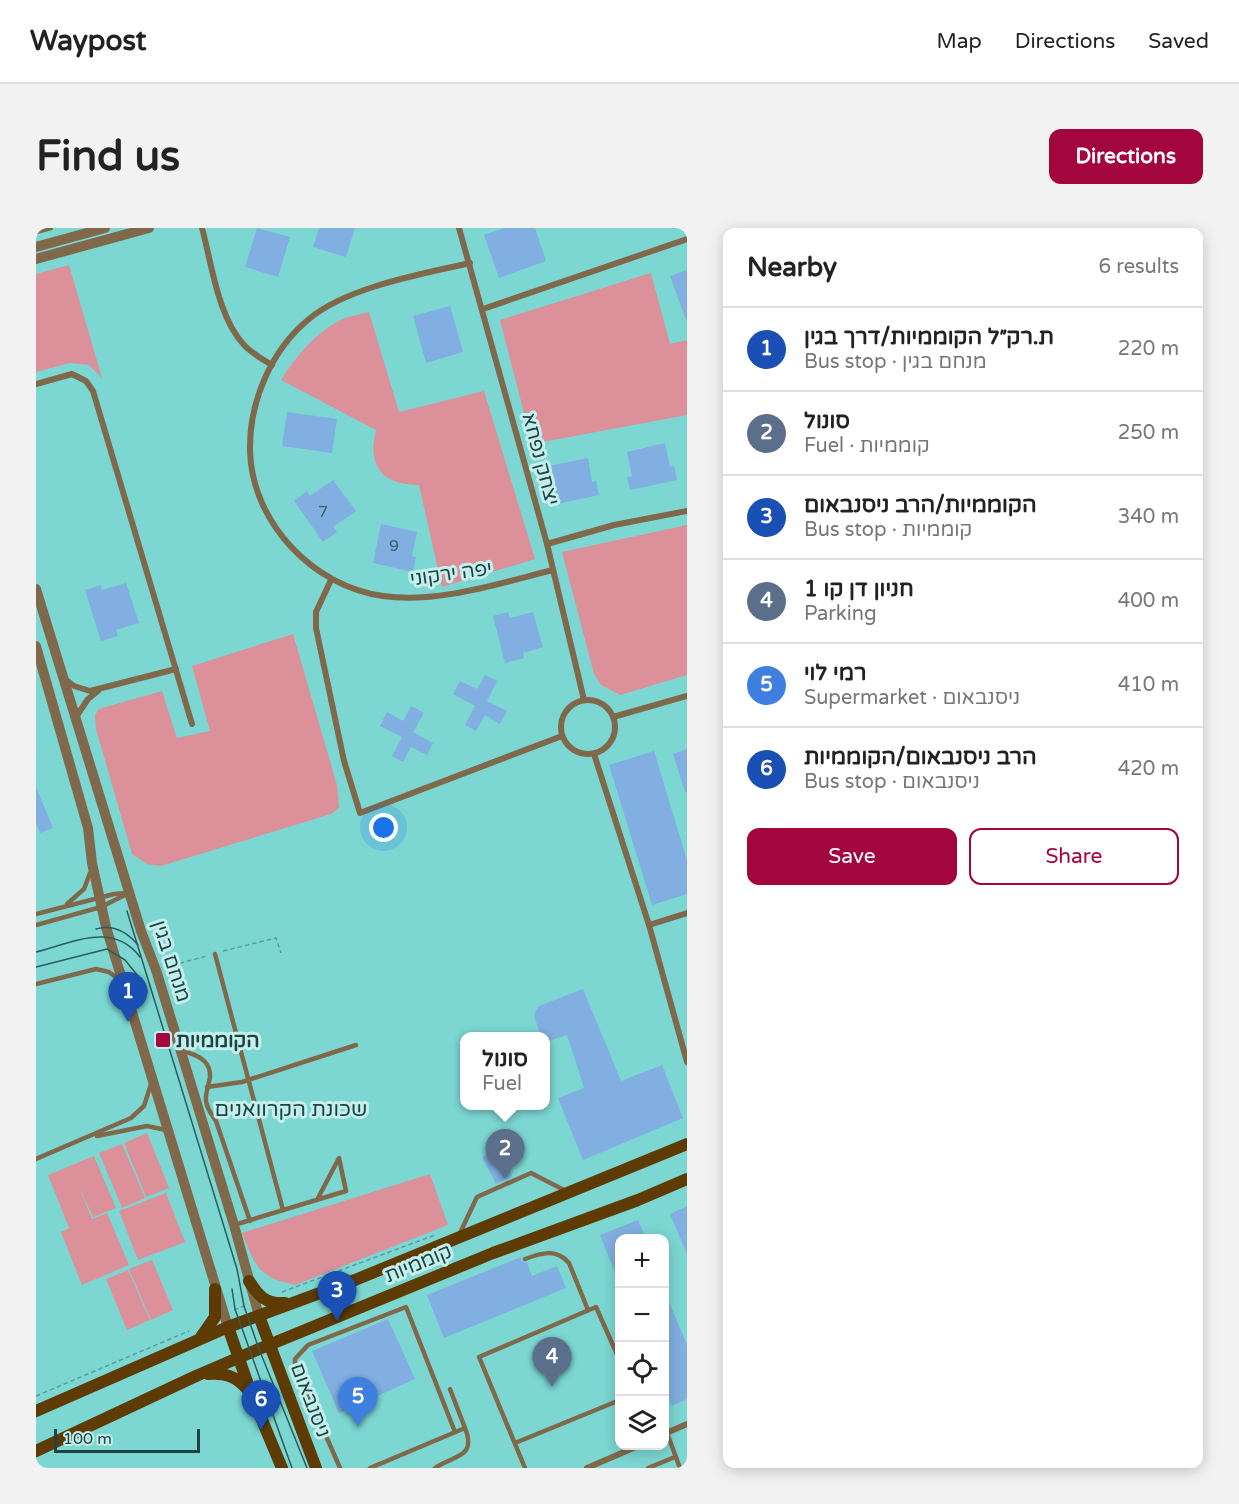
<!DOCTYPE html>
<html lang="en">
<head>
<meta charset="utf-8">
<style>
  :root { --surface:#fff; --page:#f2f2f2; --text:#222; --muted:#767676; --line:#e0e0e0; --accent:#a3063d }
  body { margin:0; font-family:"Varela Round",Heebo,sans-serif; background:var(--page); color:var(--text) }
  .controls { position:absolute; right:18px; bottom:18px; display:grid; overflow:hidden; border-radius:12px; box-shadow:0 3px 15px #0003 }
  .controls button { width:54px; height:54px; display:grid; place-items:center; padding:0; border:0; border-bottom:2px solid var(--line); background:var(--surface); color:var(--text); font:30px sans-serif }
  .scale { position:absolute; left:18px; bottom:15px; width:146px; box-sizing:border-box; padding-left:6px; border:3px solid #1d4442; border-top:0; font-size:16px; line-height:21px; white-space:nowrap; color:#1d4442; -webkit-text-stroke:4px #c5efec; paint-order:stroke }
  .you { position:absolute; left:348px; top:600px; width:21px; height:21px; margin:-15px; border:4px solid #fff; border-radius:50%; background:#1a73e8; box-shadow:0 0 0 9px #1a73e833 }
  .badge { display:grid; place-items:center; width:39px; height:39px; border-radius:50%; background:var(--accent); color:#fff; font-size:20px; font-weight:700 }
  .pin { position:absolute; translate:-50% -50px; filter:drop-shadow(0 2px 3px #0008) }
  .pin::after { content:''; position:absolute; top:32px; width:21px; height:18px; background:inherit; clip-path:polygon(0 0,100% 0,50% 100%) }
  .popup { position:absolute; left:424px; top:804px; width:90px; height:78px; box-sizing:border-box; display:grid; place-content:center; border-radius:12px; background:var(--surface); filter:drop-shadow(0 2px 4px #0005); font-size:20px; white-space:nowrap; color:var(--muted) }
  .popup b { font-size:22px; color:var(--text) }
  .popup::after { content:''; position:absolute; left:50%; top:100%; margin-left:-12px; border:12px solid transparent; border-top-color:var(--surface) }
  .list { margin:0; padding:0; list-style:none }
  h2 { display:flex; justify-content:space-between; align-items:center; height:78px; margin:0; padding:0 24px; font-size:26px }
  h2 small { font-size:20px; font-weight:400; color:var(--muted) }
  .list li { display:grid; grid-template-columns:39px 1fr auto; gap:18px; align-items:center; box-sizing:border-box; height:84px; padding:0 24px; border-top:2px solid var(--line) }
  .list b { display:block; font-size:22px; white-space:nowrap }
  .list p { margin:0; font-size:20px; white-space:nowrap; color:var(--muted) }
  .list em { font-size:20px; font-style:normal; color:var(--muted) }
  .actions { display:flex; gap:12px; padding:18px 24px }
  .actions a { flex:1; padding:14px 0; border:2px solid var(--accent); border-radius:12px; text-align:center; font-size:21px; color:var(--accent) }
  .actions .main { background:var(--accent); color:#fff }
  .icon { flex:none; width:33px; height:33px; fill:none; stroke:currentColor; stroke-width:2; stroke-linecap:round; stroke-linejoin:round }
  .map { position:relative; flex:none; width:651px; height:1240px; overflow:hidden; border-radius:12px }
  header { display:flex; align-items:center; gap:36px; box-sizing:border-box; height:84px; padding:0 30px; background:var(--surface); border-bottom:2px solid var(--line) }
  header strong { font-size:28px }
  nav { display:flex; gap:33px; margin-inline-start:auto; font-size:21px }
  .intro { display:flex; align-items:center; justify-content:space-between; box-sizing:border-box; height:144px; padding:0 36px }
  h1 { margin:0; font-size:42px }
  .button { padding:15px 27px; border-radius:12px; background:var(--accent); color:#fff; font-size:21px; font-weight:700 }
  main { display:flex; gap:36px; padding:0 36px }
  aside { flex:1; background:var(--surface); border-radius:12px; box-shadow:0 3px 15px #0003 }
  .map>svg:first-child { display:block }
</style>
</head>
<body>
<header>
<strong>Waypost</strong>
<nav><a>Map</a><a>Directions</a><a>Saved</a></nav>
</header>
<div class="intro"><h1>Find us</h1><a class="button">Directions</a></div>
<main>
<div class="map">
<svg width="651" height="1240" viewBox="0 0 651 1240">
  <rect width="100%" height="100%" fill="#7cd7d3"/>
  <g fill="#dc9099">
    <path d="M33,37L66,150L53,137L34,135L0,144V46Z"/>
    <path d="M615,45L634,116L651,112V187L496,216L464,92Z"/>
    <path d="M333,84L363,184L448,163L499,331L406,359L383,257C346,257 331,238 340,202L245,152C259,130 277,107 301,94C310,88 323,87 333,84Z"/>
    <path d="M651,297V447L584,467L565,457L558,446L526,324Z"/>
    <path d="M257,406L301,557L303,580L295,586L125,638L111,636L96,626L60,501L59,487L63,481L126,463L141,510L174,503L156,438Z"/>
    <path d="M111,905L133,960L110,969L88,915Z"/>
    <path d="M86,916L109,970L86,980L63,925Z"/>
    <path d="M58,928L80,980L57,989L43,959L56,991L71,985L93,1037L46,1057L25,1004L33,1000L12,947Z"/>
    <path d="M394,946L412,997L259,1057C221,1049 220,1038 206,1005Z"/>
    <path d="M130,965L149,1014L102,1032L83,983Z"/>
    <path d="M116,1032L137,1082L115,1092L93,1041Z"/>
    <path d="M92,1042L114,1092L91,1102L70,1051Z"/>
  </g>
  <g fill="#81afe1">
    <path d="M221,0L254,9L242,49L209,39Z"/>
    <path d="M283,0H319L310,29L277,19Z"/>
    <path d="M468,0H499L510,33L463,50L448,7Z"/>
    <path d="M651,42V92H650L634,48Z"/>
    <path d="M414,78L427,124L390,135L377,88Z"/>
    <path d="M251,184L301,191L296,225L246,218Z"/>
    <path d="M629,215L634,239L638,238L641,252L594,262L591,249L596,248L591,224Z"/>
    <path d="M552,230L556,254L560,253L563,267L516,277L513,264L518,263L513,238Z"/>
    <path d="M297,252L320,283L297,299L301,304L287,314L258,273L271,263L274,268Z"/>
    <path d="M345,296L381,304L376,328L380,329L377,344L337,335Z"/>
    <path d="M90,355L103,395L80,402L82,408L65,413L49,362L65,357L66,362Z"/>
    <path d="M472,384L474,390L497,384L507,419L487,425L488,430L469,435L457,388Z"/>
    <path d="M449,447L461,453L451,473L471,483L464,496L449,487L440,503L429,497L439,478L417,466L424,453L441,461Z"/>
    <path d="M375,478L388,485L377,504L397,515L391,527L375,519L367,534L356,528L366,509L344,498L351,484L367,493Z"/>
    <path d="M651,521V564H649L637,526Z"/>
    <path d="M618,523L651,632V666L616,677L573,537Z"/>
    <path d="M0,559L17,600L4,605L0,595Z"/>
    <path d="M547,761L585,853L626,837L647,890L547,932L522,870L548,860L531,807L510,814V808H505L498,788L500,782L503,778Z"/>
    <path d="M467,920L476,948L460,956L446,929Z"/>
    <path d="M651,978V1026L634,986Z"/>
    <path d="M602,992L610,1011H584L583,1055L564,1007Z"/>
    <path d="M485,1029V1033L491,1035L496,1048L521,1038L530,1060L408,1110L391,1067Z"/>
    <path d="M629,1064L651,1117V1171L636,1178L628,1162Z"/>
    <path d="M352,1091L379,1151L303,1185L276,1123Z"/>
  </g>
  <g fill="none" stroke-linecap="round" stroke-linejoin="round">
    <g stroke="#579e9a" stroke-width="1.5" stroke-dasharray="4.5 3" stroke-linecap="butt">
      <path d="M187,723L240,710L245,725"/>
      <path d="M129,739L171,728"/>
      <path d="M111,761L112,766"/>
      <path d="M246,1064L399,1007"/>
      <path d="M198,1082L211,1077"/>
      <path d="M0,1168L153,1103"/>
    </g>
    <g stroke="#80684a" stroke-width="4.5">
      <path d="M0,4L15,0"/>
      <path d="M31,676L48,661L54,645"/>
      <path d="M0,686L78,666L91,665"/>
      <path d="M0,697L65,679L93,665"/>
      <path d="M179,726L247,982"/>
      <path d="M0,756L60,741L73,744L84,752"/>
      <path d="M146,823C160,826 175,832 174,849C173,857 169,865 170,873C171,881 176,887 180,893L214,993"/>
      <path d="M171,859L206,854L320,817"/>
      <path d="M61,908L111,898L130,902"/>
      <path d="M0,931L95,890L108,878L115,856"/>
      <path d="M198,997L310,963L303,930L281,972"/>
      <path d="M424,1005L441,969L495,945L530,963"/>
      <path d="M489,1031C505,1025 520,1020 533,1035L552,1082"/>
      <path d="M414,1161L429,1200"/>
      <path d="M631,1205L644,1240"/>
      <path d="M479,1215L584,1172"/>
      <path d="M304,1240L259,1137V1131L272,1117L370,1079L419,1204"/>
      <path d="M334,1240L429,1200C441,1230 418,1227 399,1240"/>
      <path d="M489,1240L443,1129L560,1079L584,1133"/>
      <path d="M612,1240L639,1229"/>
    </g>
    <g stroke="#80684a" stroke-width="6">
      <path d="M166,0C176,37 182,90 209,118C217,126 226,131 236,137"/>
      <path d="M423,0L511,316L548,472"/>
      <path d="M434,35C386,46 311,59 273,91C235,122 213,174 214,223C216,295 278,359 347,368C401,376 464,355 517,342"/>
      <path d="M447,81L651,11"/>
      <path d="M0,156L36,146L50,153L57,163L156,496"/>
      <path d="M511,316L578,297L651,283"/>
      <path d="M295,352L280,384V400L308,533L324,585L526,508"/>
      <path d="M29,451L38,458L54,463L140,441"/>
      <circle cx="552" cy="499" r="27"/>
      <path d="M40,489L52,471L62,463"/>
      <path d="M577,489L651,468"/>
      <path d="M558,526L613,697L651,834"/>
      <path d="M613,697L651,685"/>
      <path d="M628,1206L651,1196"/>
      <path d="M551,1240L602,1218"/>
    </g>
    <g stroke="#80684a" stroke-width="10">
      <path d="M0,19L69,0"/>
      <path d="M0,31L113,0"/>
      <path d="M0,361L105,703L120,742L198,997L223,1088"/>
      <path d="M0,418L52,600L56,635L70,699L192,1099"/>
    </g>
    <g stroke="#5e3b03" stroke-width="12">
      <path d="M213,1053C223,1069 230,1076 249,1075"/>
      <path d="M223,1088L280,1240"/>
      <path d="M192,1099L216,1168L246,1240"/>
      <path d="M165,1109L179,1089V1061"/>
      <path d="M172,1146C190,1145 200,1148 212,1162"/>
      <path d="M0,1183L192,1099L319,1052L651,916"/>
      <path d="M0,1223L160,1148L223,1121L457,1025L602,972L651,951"/>
    </g>
    <g stroke="#2d5c5a" stroke-width="1.5">
      <path d="M91,683L201,1041L208,1078L223,1121L271,1240"/>
      <path d="M60,701C77,696 91,704 102,717"/>
      <path d="M0,724C36,715 77,693 104,729"/>
      <path d="M0,739L71,721L89,732L102,748"/>
      <path d="M196,1061L199,1081L256,1240"/>
    </g>
  </g>
  <rect fill="#a3063d" stroke="#c5efec" stroke-width="2" x="119" y="804" width="16" height="16" rx="3"/>
  <g text-anchor="middle" stroke-width="6" stroke-linejoin="round" paint-order="stroke">
    <g font-size="16" fill="#365f6a">
      <text x="287" y="289">7</text>
      <text x="358" y="323">9</text>
    </g>
    <g font-size="20" fill="#1d4442" stroke="#c5efec">
      <text transform="translate(505 231) rotate(75)" y="7">יצחק נפחא</text>
      <text transform="translate(415 345) rotate(-8)" y="7">יפה ירקוני</text>
      <text transform="translate(136 733) rotate(72)" y="7">מנחם בגין</text>
      <text transform="translate(382 1035) rotate(-22)" y="7">קוממיות</text>
      <text transform="translate(275 1172) rotate(69)" y="7">ניסנבאום</text>
    </g>
    <g font-size="20" font-weight="bold" fill="#1d4442" stroke="#c5efec" text-anchor="start">
      <text x="140" y="819">הקוממיות</text>
    </g>
    <g font-size="21" fill="#1d4442" stroke="#c5efec">
      <text x="255" y="888">שכונת הקרוואנים</text>
    </g>
  </g>
</svg>
<div class="controls">
<button>+</button>
<button>−</button>
<button><svg class="icon" aria-label="locate" viewBox="0 0 24 24"><circle cx="12" cy="12" r="6"/><path d="M12 2v4M12 18v4M2 12h4M18 12h4"/></svg></button>
<button><svg class="icon" aria-label="layers" viewBox="0 0 24 24"><path d="M12 4l9 5-9 5-9-5zM3 14l9 5 9-5"/></svg></button>
</div>
<div class="scale">100 m</div>
<div class="you"></div>
<div class="pin badge" style="left:92px;top:794px;background:#1a4fb4">1</div>
<div class="pin badge" style="left:469px;top:951px;background:#5c6f8a">2</div>
<div class="popup"><b>סונול</b>Fuel</div>
<div class="pin badge" style="left:301px;top:1093px;background:#1a4fb4">3</div>
<div class="pin badge" style="left:516px;top:1159px;background:#5c6f8a">4</div>
<div class="pin badge" style="left:322px;top:1199px;background:#3f7fe0">5</div>
<div class="pin badge" style="left:225px;top:1202px;background:#1a4fb4">6</div>
</div>
<aside>
<h2>Nearby<small>6 results</small></h2>
<ul class="list">
<li><span class="badge" style="background:#1a4fb4">1</span><div><b>ת.רק״ל הקוממיות/דרך בגין</b><p>Bus stop · מנחם בגין</p></div><em>220 m</em></li>
<li><span class="badge" style="background:#5c6f8a">2</span><div><b>סונול</b><p>Fuel · קוממיות</p></div><em>250 m</em></li>
<li><span class="badge" style="background:#1a4fb4">3</span><div><b>הקוממיות/הרב ניסנבאום</b><p>Bus stop · קוממיות</p></div><em>340 m</em></li>
<li><span class="badge" style="background:#5c6f8a">4</span><div><b>חניון דן קו 1</b><p>Parking</p></div><em>400 m</em></li>
<li><span class="badge" style="background:#3f7fe0">5</span><div><b>רמי לוי</b><p>Supermarket · ניסנבאום</p></div><em>410 m</em></li>
<li><span class="badge" style="background:#1a4fb4">6</span><div><b>הרב ניסנבאום/הקוממיות</b><p>Bus stop · ניסנבאום</p></div><em>420 m</em></li>
</ul>
<div class="actions"><a class="main">Save</a><a>Share</a></div>
</aside>
</main>
</body>
</html>
